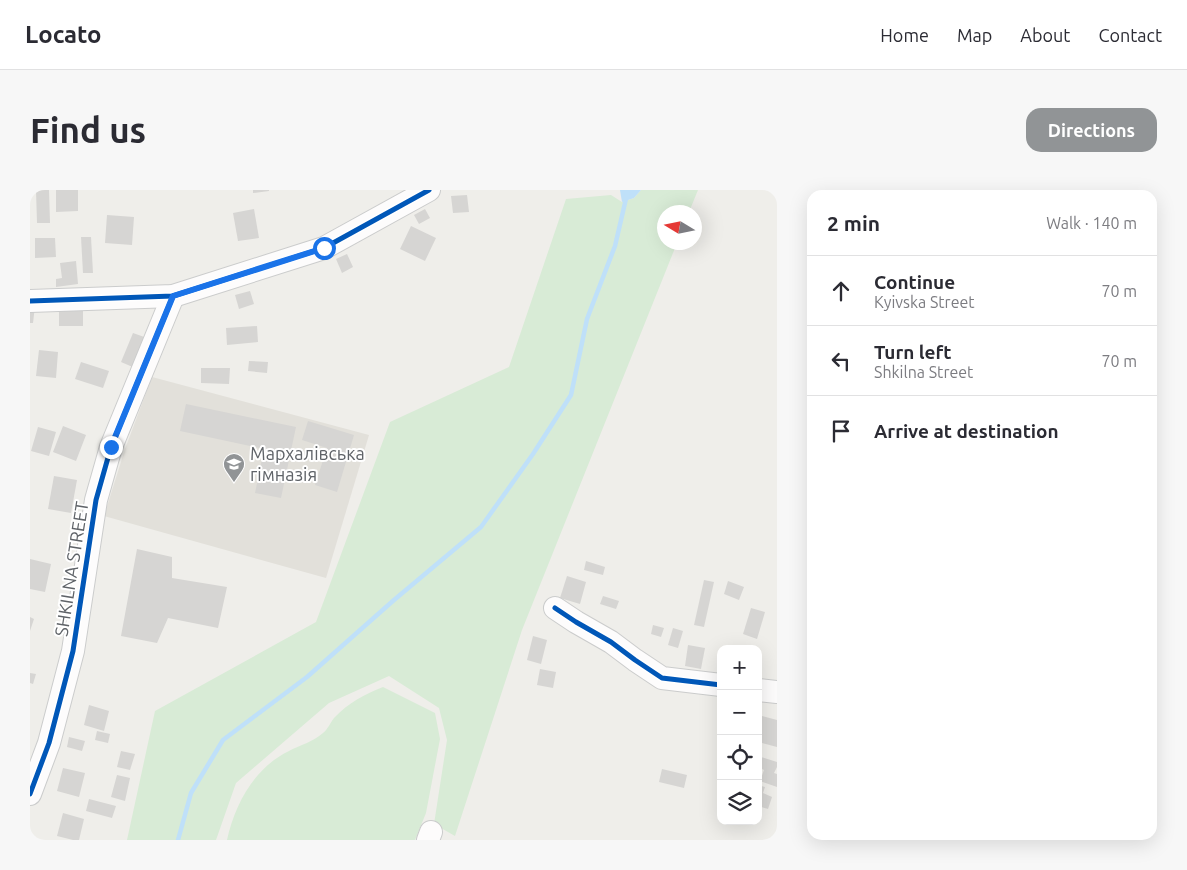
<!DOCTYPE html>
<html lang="en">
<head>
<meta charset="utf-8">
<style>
  :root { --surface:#fff; --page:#f7f7f7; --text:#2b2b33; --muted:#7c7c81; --line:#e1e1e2; --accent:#919496 }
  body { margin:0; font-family:Ubuntu,sans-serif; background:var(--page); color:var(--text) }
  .controls { position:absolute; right:15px; bottom:15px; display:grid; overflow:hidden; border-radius:10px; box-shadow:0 5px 20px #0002 }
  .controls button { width:45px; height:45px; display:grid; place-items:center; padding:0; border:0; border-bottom:1px solid var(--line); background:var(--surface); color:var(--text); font:25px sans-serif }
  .compass { position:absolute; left:627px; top:15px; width:45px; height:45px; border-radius:50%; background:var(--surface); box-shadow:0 5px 20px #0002; rotate:280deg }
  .stop { position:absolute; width:15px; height:15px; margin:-11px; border:4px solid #1a73e8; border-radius:50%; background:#fff }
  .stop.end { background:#1a73e8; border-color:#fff; box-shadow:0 1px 5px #0008 }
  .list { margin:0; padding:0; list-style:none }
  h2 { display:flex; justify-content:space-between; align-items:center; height:65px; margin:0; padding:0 20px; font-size:21px }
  h2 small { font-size:16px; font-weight:400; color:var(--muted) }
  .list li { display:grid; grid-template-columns:32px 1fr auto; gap:15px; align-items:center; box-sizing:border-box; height:70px; padding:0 20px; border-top:1px solid var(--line) }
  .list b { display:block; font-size:19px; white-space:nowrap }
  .list p { margin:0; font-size:16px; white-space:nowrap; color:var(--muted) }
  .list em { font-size:16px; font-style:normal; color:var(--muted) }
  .icon { flex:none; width:28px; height:28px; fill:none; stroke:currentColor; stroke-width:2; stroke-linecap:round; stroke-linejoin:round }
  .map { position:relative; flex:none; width:747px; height:650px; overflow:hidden; border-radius:15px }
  header { display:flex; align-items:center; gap:30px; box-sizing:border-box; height:70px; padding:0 25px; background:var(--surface); border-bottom:1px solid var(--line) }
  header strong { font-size:24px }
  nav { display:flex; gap:28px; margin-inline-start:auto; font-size:18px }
  .intro { display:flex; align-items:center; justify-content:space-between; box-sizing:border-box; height:120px; padding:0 30px }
  h1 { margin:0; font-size:35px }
  .button { padding:12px 22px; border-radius:15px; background:var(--accent); color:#fff; font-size:18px; font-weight:700 }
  main { display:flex; gap:30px; padding:0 30px }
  aside { flex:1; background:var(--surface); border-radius:15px; box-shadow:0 5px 20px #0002 }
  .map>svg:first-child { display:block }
</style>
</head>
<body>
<header>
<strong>Locato</strong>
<nav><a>Home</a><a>Map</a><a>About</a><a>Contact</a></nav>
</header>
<div class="intro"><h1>Find us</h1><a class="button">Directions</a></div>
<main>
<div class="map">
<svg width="747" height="650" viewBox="0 0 747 650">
  <rect width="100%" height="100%" fill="#efeeea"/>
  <path fill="#e2e0da" d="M122,187L339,245L296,388L74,326L95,259Z"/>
  <g fill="#d8ebd6">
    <path d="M611,0H668L659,22H634V52L647,53L492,440L425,646L404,634L417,550L409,518L359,486L299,513L206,593L186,650H97L125,521L286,432L360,232L479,177L536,9L581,5L592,12L604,8Z"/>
    <path d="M353,497L405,523L410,549L396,623L385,650H197C205,614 224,578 259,561C270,555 283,552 293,543C298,539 300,533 304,528C318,513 335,504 353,497Z"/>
  </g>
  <path fill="#bfe0f9" d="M590,0H611L604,8L592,12Z"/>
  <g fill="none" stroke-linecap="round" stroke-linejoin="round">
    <path stroke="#bfe0f9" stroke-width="4.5" d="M148,650L161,603L193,550L277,487L364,410L451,337L503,264L541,205L557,129L585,56L598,0"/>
  </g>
  <g fill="#d6d5d3">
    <path d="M6,0H19L20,33H7Z"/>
    <path d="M26,0H48V21L26,22Z"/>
    <path d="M223,0H239V1L223,3Z"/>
    <path d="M437,5L439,22L423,23L421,6Z"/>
    <path d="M224,19L229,48L208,51L203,23Z"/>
    <path d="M395,19L400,28L389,34L384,25Z"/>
    <path d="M77,25L104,27L102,55L75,53Z"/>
    <path d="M381,36L406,48L395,71L370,59Z"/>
    <path d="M51,47H61L63,83H53Z"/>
    <path d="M5,48H25L26,67L5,68Z"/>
    <path d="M317,64L323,77L312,83L306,69Z"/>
    <path d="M46,71L48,94L26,97V89L32,88L30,73Z"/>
    <path d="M220,101L224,114L209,119L205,105Z"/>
    <path d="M0,115L5,116L3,133H0Z"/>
    <rect x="29" y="119" width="24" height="17"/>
    <path d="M227,136L228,152L197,155L196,138Z"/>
    <path d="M103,143L117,148L105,178L91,172Z"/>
    <path d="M9,160L28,162L26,188L6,186Z"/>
    <path d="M219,171L238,172L237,183L218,181Z"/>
    <path d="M51,172L79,181L73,198L45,189Z"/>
    <path d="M171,178H200L199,194L171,193Z"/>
    <path d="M156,214L266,237L251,308L225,303L234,259L150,241Z"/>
    <path d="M278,231L324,245L307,302L285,295L297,258L272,250Z"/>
    <path d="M33,236L56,245L46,271L23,262Z"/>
    <path d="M8,237L26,242L19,266L1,261Z"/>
    <path d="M24,286L47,290L41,323L18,319Z"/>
    <path d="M107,359L142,367V388L197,397L188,438L138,428L127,453L91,446Z"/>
    <path d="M0,369L21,374L15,402L0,399Z"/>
    <path d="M556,371L575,377L573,385L554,380Z"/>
    <path d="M537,386L556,392L550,414L530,408Z"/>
    <path d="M674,390L684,392L674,437L664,435Z"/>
    <path d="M698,391L714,397L709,410L694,404Z"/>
    <path d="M573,406L589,411L586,419L570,414Z"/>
    <path d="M721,418L735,422L727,449L713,444Z"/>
    <path d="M0,427L4,429L0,441Z"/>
    <path d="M623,435L634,438L631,447L621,444Z"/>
    <path d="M643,438L653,441L648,458L638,455Z"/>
    <path d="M503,446L517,450L511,474L497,470Z"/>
    <path d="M658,455L675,458L671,479L655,476Z"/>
    <path d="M510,479L526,482L523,498L507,495Z"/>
    <path d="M0,483L6,484L3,494L0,493Z"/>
    <path d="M59,515L79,521L74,541L54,535Z"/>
    <path d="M728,525L747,530V557L728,552Z"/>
    <path d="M67,541L80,544L78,553L65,550Z"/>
    <path d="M39,547L55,551L52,561L37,557Z"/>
    <path d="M91,561L105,564L100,580L87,577Z"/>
    <path d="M728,566L747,572V577L744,583L747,584V597L730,591L734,580L728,577Z"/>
    <path d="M33,578L55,583L49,607L27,601Z"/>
    <path d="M632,579L657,585L654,598L629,592Z"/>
    <path d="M87,585L100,588L95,611L81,607Z"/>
    <path d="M728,595L735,597L733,603L742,607L738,619L728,616Z"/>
    <path d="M59,609L86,616L82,628L56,621Z"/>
    <path d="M33,623L54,629L49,650H43L27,646Z"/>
  </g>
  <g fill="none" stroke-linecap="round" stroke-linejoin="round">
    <g stroke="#cbcccc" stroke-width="24">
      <g id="minor">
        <path d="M0,111L143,106L294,58L399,0"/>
        <path d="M525,418L546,432L581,452L605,470L632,488L691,495"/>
        <path d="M728,500L747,502"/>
        <path d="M0,604L19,553L43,461L66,310L81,257L143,106"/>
        <path d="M398,650L401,642"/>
      </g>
    </g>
    <use href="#minor" stroke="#fdfcfc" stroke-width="22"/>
    <g stroke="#fff" stroke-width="8">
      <g id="cycleway">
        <path d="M0,111L143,106L294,58L399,0"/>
        <path d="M525,418L546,432L581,452L605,470L632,488L691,495"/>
        <path d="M0,604L19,553L43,461L66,310L81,257L143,106"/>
      </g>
    </g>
    <use href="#cycleway" stroke="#0057b8" stroke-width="5"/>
  </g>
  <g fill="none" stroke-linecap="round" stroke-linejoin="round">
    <path stroke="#1a73e8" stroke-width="6" d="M81,257L143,106L294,58"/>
  </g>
  <defs>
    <g id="school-pin" transform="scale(1.125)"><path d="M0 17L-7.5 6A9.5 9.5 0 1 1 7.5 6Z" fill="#919496" stroke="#fff"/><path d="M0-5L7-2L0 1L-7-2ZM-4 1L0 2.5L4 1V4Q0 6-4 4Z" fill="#fff"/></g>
  </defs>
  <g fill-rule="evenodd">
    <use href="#school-pin" x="204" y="274"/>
  </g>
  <g text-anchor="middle" stroke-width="4" stroke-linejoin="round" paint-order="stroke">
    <g font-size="18" fill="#5f6368" stroke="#fff" text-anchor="start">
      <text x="220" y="270">Мархалівська<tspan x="220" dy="21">гімназія</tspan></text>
    </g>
    <g font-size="18" fill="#5f6368" stroke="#fff">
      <text transform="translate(42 379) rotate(-81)" y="6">SHKILNA STREET</text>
    </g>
  </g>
</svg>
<div class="controls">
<button>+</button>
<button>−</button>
<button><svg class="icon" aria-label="locate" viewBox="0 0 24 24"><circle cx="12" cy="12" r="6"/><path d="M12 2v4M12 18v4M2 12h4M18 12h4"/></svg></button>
<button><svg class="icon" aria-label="layers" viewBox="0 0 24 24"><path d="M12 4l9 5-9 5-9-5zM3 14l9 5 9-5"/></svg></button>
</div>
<svg class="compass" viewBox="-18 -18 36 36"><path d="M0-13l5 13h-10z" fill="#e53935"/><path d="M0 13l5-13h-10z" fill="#7c7c81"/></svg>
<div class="stop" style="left:294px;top:58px"></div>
<div class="stop end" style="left:81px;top:257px"></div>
</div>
<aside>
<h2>2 min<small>Walk · 140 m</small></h2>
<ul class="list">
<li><svg class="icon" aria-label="ahead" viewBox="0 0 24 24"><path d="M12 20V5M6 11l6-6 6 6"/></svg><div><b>Continue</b><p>Kyivska Street</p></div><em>70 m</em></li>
<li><svg class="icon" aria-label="left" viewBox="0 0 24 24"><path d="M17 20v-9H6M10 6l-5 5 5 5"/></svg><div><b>Turn left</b><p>Shkilna Street</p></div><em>70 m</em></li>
<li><svg class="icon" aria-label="arrive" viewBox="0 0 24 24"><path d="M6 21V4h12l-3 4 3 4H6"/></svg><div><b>Arrive at destination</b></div></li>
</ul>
</aside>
</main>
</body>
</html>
